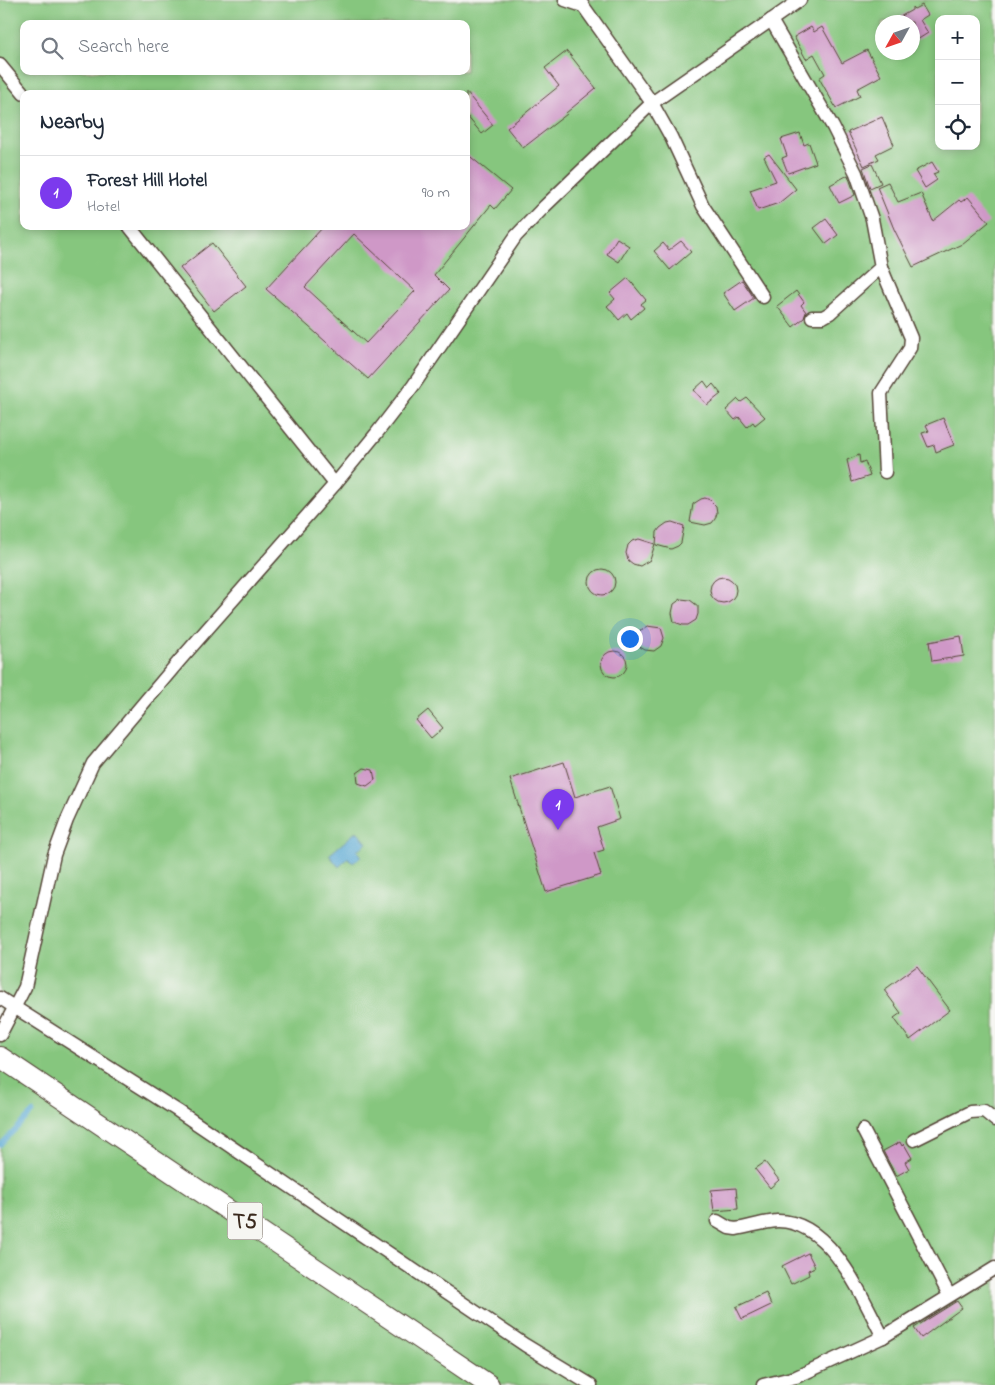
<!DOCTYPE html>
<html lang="en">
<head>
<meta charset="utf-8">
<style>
  :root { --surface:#fff; --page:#f6f6f7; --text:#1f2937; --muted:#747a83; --line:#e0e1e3; --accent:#7c3aed }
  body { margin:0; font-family:"Indie Flower",sans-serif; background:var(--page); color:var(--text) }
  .controls { position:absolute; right:15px; top:15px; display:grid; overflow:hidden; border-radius:10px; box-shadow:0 2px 8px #0003 }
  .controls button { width:45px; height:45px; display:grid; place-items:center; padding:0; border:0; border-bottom:1px solid var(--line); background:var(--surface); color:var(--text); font:25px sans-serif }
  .compass { position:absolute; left:875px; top:15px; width:45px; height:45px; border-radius:50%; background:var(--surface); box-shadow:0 2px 8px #0003; rotate:230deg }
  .you { position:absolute; left:629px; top:638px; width:18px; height:18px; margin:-12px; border:4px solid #fff; border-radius:50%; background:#1a73e8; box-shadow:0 0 0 8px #1a73e833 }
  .badge { display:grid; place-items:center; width:32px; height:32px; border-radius:50%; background:var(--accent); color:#fff; font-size:16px; font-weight:700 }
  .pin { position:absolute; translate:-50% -41px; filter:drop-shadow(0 1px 2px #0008) }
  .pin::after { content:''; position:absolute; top:26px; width:18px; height:15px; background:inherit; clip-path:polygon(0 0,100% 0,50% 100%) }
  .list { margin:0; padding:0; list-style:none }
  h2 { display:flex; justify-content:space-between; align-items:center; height:65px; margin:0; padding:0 20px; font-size:21px }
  h2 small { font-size:16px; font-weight:400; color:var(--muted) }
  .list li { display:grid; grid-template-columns:32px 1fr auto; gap:15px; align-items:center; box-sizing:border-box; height:75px; padding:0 20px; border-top:1px solid var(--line) }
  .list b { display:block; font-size:19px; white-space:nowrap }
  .list p { margin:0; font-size:16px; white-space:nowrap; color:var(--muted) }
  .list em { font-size:16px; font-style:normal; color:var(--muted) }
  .icon { flex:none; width:28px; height:28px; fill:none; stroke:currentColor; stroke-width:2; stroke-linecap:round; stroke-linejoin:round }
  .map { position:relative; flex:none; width:995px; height:1385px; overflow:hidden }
  .search { position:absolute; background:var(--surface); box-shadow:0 2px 8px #0003; left:20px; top:20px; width:450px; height:55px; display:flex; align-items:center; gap:12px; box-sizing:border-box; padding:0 18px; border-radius:10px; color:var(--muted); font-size:19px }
  .panel { position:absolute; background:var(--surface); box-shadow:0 2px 8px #0003; left:20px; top:90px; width:450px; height:140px; border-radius:10px }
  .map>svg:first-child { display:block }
</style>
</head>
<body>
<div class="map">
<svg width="995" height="1385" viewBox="0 0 995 1385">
  <rect width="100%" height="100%" fill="#f6f6f2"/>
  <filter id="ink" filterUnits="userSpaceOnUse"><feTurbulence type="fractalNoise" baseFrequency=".02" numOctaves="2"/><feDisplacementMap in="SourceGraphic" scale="10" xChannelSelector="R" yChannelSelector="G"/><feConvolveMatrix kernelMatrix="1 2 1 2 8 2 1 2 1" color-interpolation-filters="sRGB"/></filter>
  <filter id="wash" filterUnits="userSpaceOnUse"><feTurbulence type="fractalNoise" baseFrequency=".0096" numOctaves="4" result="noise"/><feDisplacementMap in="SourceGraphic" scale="20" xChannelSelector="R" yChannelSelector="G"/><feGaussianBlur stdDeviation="1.12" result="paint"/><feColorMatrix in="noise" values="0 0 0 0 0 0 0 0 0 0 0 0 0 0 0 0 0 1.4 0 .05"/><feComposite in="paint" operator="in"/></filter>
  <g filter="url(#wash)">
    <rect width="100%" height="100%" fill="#f1e8d4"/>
    <path fill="#86c67e" stroke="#60784e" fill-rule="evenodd" d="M0,0H995V1385H0ZM939,19H976V146H939ZM882,22H912V52H882ZM24,24H466V71H24ZM24,94H466V226H24Z"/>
    <path fill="#59a9d4" stroke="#4a6a79" d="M357,831L367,843L357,851L362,856L353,863L348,858L339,867L329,855Z"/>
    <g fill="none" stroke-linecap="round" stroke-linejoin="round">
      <path stroke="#59a9d4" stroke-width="4.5" d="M0,1145L33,1112"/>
    </g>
    <g id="blocks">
      <g fill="#cf98c7" fill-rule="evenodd">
        <path d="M922,5L928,15L920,20L928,33L917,40L912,31V22H891L912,10V7L914,9Z"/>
        <path d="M811,27L814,32L822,27L842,63L867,50L881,76L857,89L860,96L836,108L819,78L825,74L814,54L806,59L794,37Z"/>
        <path d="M567,51L596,88L566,113L567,114L523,148L507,128L559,86L545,68Z"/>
        <path d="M466,92L493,125L482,134L466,115Z"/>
        <path d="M882,117L894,145L876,154L879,159L864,166L848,132Z"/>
        <path d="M800,133L804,145L809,143L816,163L788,173L782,158L787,156L781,139Z"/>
        <path d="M466,153L511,190L495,209L491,205L434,275L449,290L368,379L266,289L324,226H466ZM354,234L415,291L366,343L305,287Z"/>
        <path d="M769,154L796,189L779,203L758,210L750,190L776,181L764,157Z"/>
        <path d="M932,162L938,172L933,174L937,180L925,188L915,171Z"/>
        <path d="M872,164L881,183L870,188L863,168Z"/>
        <path d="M848,175L855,195L839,203L830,185Z"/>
        <path d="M888,182L898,202L921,193L933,221L959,200L961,202L968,197L989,222L962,244L913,267L894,229L877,187Z"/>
        <path d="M826,219L838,235L826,244L814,228Z"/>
        <path d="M617,238L629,246L619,262L607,254Z"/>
        <path d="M681,241L691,252L670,270L654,251L663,243L669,250Z"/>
        <path d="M212,243L246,286L214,311L180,268Z"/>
        <path d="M628,278L646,300L641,304L644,308L631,319L627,313L619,320L607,306L615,299L610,293Z"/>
        <path d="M742,280L754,298L735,311L723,293Z"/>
        <path d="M796,291L804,302L801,305L806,312L804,318L793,327L777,306Z"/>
        <path d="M704,381L709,388L713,384L721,394L707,405L694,390Z"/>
        <path d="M747,398L765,417L755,425L753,422L747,427L739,417L735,420L726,410L738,399L741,402Z"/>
        <path d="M943,418L954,445L936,452L934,445L928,447L922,433L929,431L926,425Z"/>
        <path d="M859,455L860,463L865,461L870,476L852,482L847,460Z"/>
        <path d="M705,498L710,500L716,506L717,513L715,519L712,523L705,525L690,522L693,504L701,499Z"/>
        <path d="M672,522L684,526L681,543L678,546L671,549L656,545L657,532L660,528L667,523Z"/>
        <path d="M639,539L655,544L650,560L640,566L633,564L628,560L626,553L628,545L632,541Z"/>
        <circle cx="602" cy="582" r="13"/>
        <circle cx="723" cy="590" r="13"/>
        <path d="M681,599L690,600L698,606V614L696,620L688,625H683L674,622L672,613L674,604Z"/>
        <path d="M647,626L661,628L664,638L661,646L654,651L645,650L640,647L637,639L640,631Z"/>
        <path d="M961,636L964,656L932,661L929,642Z"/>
        <circle cx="614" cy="664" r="13"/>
        <path d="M428,710L443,728L431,738L416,720Z"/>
        <path d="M564,762L575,797L610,786L620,819L597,827L604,850L594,853L601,875L546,892L510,779Z"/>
        <path d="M364,768L373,770L375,780L367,786L358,783L357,773Z"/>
        <path d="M917,966L950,1010L910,1040L894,1018L901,1013L884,990Z"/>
        <path d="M900,1142L902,1146L904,1144L912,1158L905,1162L909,1169L896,1176L883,1151Z"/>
        <path d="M765,1162L779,1180L770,1188L755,1169Z"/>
        <path d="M736,1188L738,1209L714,1211L711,1190Z"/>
        <path d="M808,1253L815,1267L808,1270L809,1275L791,1284L782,1266Z"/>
        <path d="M766,1293L771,1305L742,1319L736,1307Z"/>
        <path d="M957,1301L962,1308L921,1338L914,1328Z"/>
      </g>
    </g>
  </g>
  <g filter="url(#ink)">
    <use href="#blocks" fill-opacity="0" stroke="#564639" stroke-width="1"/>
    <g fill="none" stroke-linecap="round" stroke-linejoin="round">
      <g stroke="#564639" stroke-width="15">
        <g id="minor">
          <path d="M565,0L583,6"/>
          <path d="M579,0L652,103L671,137L703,206L763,297"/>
          <path d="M771,20L833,127L856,173L872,219L881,267L911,338L910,348L881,393L885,472"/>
          <path d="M0,65L24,94"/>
          <path d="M129,226L335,484"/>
          <path d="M812,317H823L830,313L881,267"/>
          <path d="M0,998L178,1111L525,1345L591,1385"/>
          <path d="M0,1035L25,987L54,855L67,820L93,763L180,660L335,484L376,434L413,386L516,236L545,206L652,103L800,0"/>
          <path d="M863,1130L949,1295"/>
          <path d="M914,1140L970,1112L984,1111L995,1120"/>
          <path d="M717,1221L729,1228L736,1229C749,1227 763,1222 777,1221C831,1220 862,1297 883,1337"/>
          <path d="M763,1385L796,1377L883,1337L995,1268"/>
        </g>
      </g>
      <g stroke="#564639" stroke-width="22">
        <path id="trunk" d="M0,1057L489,1385"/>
      </g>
      <use href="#minor" stroke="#fff" stroke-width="12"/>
      <use href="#trunk" stroke="#fff" stroke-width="20"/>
    </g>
  </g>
  <g text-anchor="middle" stroke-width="4" stroke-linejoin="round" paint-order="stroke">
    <rect fill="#f6f6f2" stroke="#73675e" stroke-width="1" x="227.5" y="1202.5" width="35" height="37" rx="4"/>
    <g font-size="21" font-weight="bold" fill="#3b2a1e">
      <text x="245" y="1228">T5</text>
    </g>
  </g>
</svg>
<div class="controls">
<button>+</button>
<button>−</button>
<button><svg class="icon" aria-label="locate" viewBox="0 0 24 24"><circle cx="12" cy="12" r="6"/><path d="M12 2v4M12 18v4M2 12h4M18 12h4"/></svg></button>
</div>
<svg class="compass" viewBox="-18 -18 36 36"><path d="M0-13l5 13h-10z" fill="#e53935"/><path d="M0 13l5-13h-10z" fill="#747a83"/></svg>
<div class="you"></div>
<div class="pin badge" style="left:558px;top:830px">1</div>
<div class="search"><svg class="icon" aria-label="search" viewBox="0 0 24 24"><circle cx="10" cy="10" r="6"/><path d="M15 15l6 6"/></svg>Search here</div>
<section class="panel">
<h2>Nearby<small></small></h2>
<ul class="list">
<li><span class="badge">1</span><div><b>Forest Hill Hotel</b><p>Hotel</p></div><em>90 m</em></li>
</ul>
</section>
</div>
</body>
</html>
